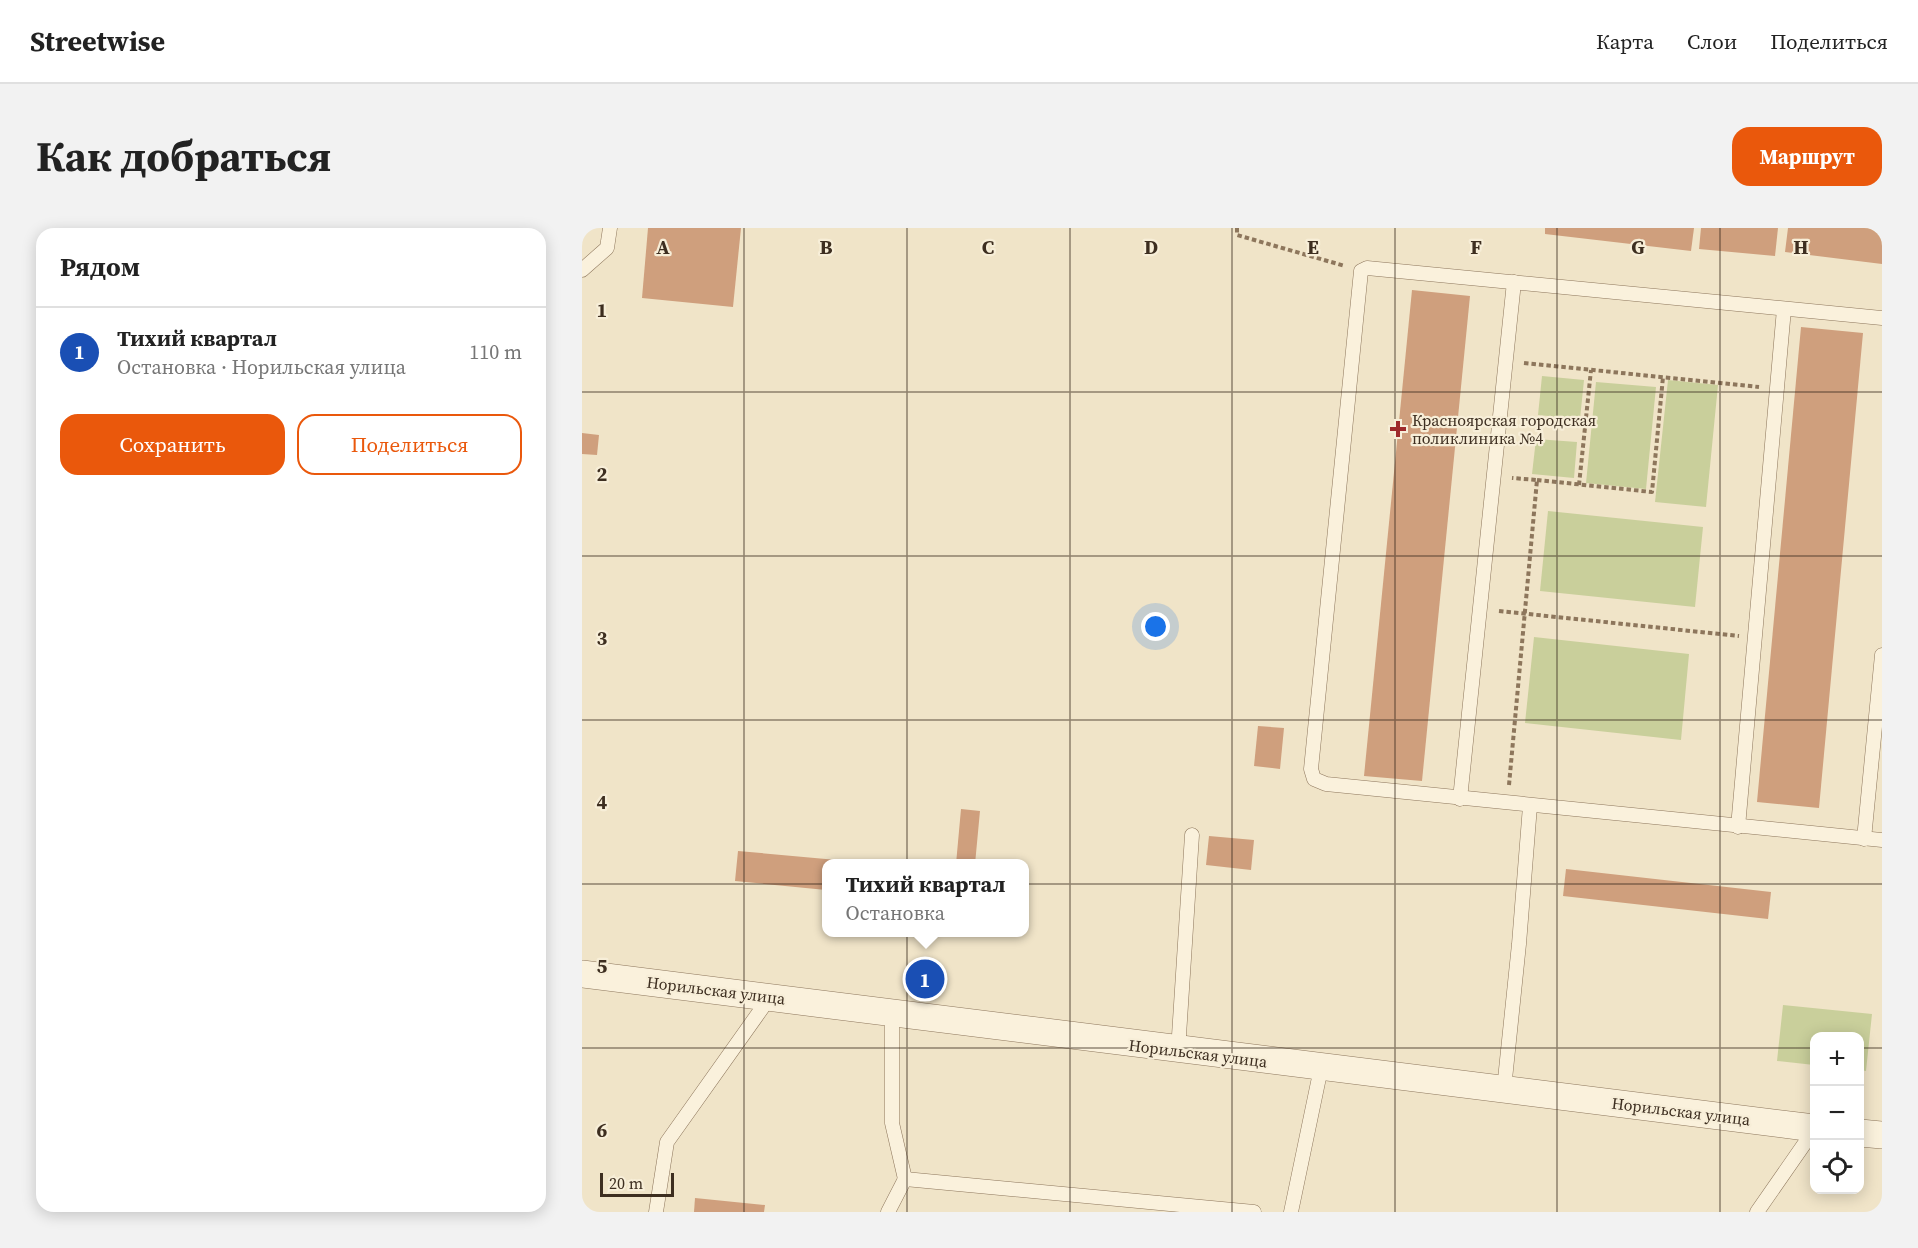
<!DOCTYPE html>
<html lang="ru">
<head>
<meta charset="utf-8">
<style>
  :root { --surface:#fff; --page:#f2f2f2; --text:#222; --muted:#767676; --line:#e0e0e0; --accent:#ea580c }
  body { margin:0; font-family:"Source Serif 4",serif; background:var(--page); color:var(--text) }
  .controls { position:absolute; right:18px; bottom:18px; display:grid; overflow:hidden; border-radius:12px; box-shadow:0 3px 15px #0003 }
  .controls button { width:54px; height:54px; display:grid; place-items:center; padding:0; border:0; border-bottom:2px solid var(--line); background:var(--surface); color:var(--text); font:30px sans-serif }
  .scale { position:absolute; left:18px; bottom:15px; width:74px; box-sizing:border-box; padding-left:6px; border:3px solid #3d2e20; border-top:0; font-size:16px; line-height:21px; white-space:nowrap; color:#3d2e20; -webkit-text-stroke:4px #f7eed8; paint-order:stroke }
  .you { position:absolute; left:574px; top:399px; width:21px; height:21px; margin:-15px; border:4px solid #fff; border-radius:50%; background:#1a73e8; box-shadow:0 0 0 9px #1a73e833 }
  .badge { display:grid; place-items:center; width:39px; height:39px; border-radius:50%; background:var(--accent); color:#fff; font-size:20px; font-weight:700 }
  .pin { position:absolute; translate:-50% -50%; border:3px solid #fff; box-shadow:0 2px 6px #0006 }
  .popup { position:absolute; left:240px; top:631px; width:207px; height:78px; box-sizing:border-box; display:grid; place-content:center; border-radius:12px; background:var(--surface); filter:drop-shadow(0 2px 4px #0005); font-size:20px; white-space:nowrap; color:var(--muted) }
  .popup b { font-size:22px; color:var(--text) }
  .popup::after { content:''; position:absolute; left:50%; top:100%; margin-left:-12px; border:12px solid transparent; border-top-color:var(--surface) }
  .list { margin:0; padding:0; list-style:none }
  h2 { display:flex; justify-content:space-between; align-items:center; height:78px; margin:0; padding:0 24px; font-size:26px }
  h2 small { font-size:20px; font-weight:400; color:var(--muted) }
  .list li { display:grid; grid-template-columns:39px 1fr auto; gap:18px; align-items:center; box-sizing:border-box; height:90px; padding:0 24px; border-top:2px solid var(--line) }
  .list b { display:block; font-size:22px; white-space:nowrap }
  .list p { margin:0; font-size:20px; white-space:nowrap; color:var(--muted) }
  .list em { font-size:20px; font-style:normal; color:var(--muted) }
  .actions { display:flex; gap:12px; padding:18px 24px }
  .actions a { flex:1; padding:14px 0; border:2px solid var(--accent); border-radius:18px; text-align:center; font-size:21px; color:var(--accent) }
  .actions .main { background:var(--accent); color:#fff }
  .icon { flex:none; width:33px; height:33px; fill:none; stroke:currentColor; stroke-width:2; stroke-linecap:round; stroke-linejoin:round }
  .map { position:relative; flex:none; width:1300px; height:984px; overflow:hidden; border-radius:18px }
  header { display:flex; align-items:center; gap:36px; box-sizing:border-box; height:84px; padding:0 30px; background:var(--surface); border-bottom:2px solid var(--line) }
  header strong { font-size:28px }
  nav { display:flex; gap:33px; margin-inline-start:auto; font-size:21px }
  .intro { display:flex; align-items:center; justify-content:space-between; box-sizing:border-box; height:144px; padding:0 36px }
  h1 { margin:0; font-size:42px }
  .button { padding:15px 27px; border-radius:18px; background:var(--accent); color:#fff; font-size:21px; font-weight:700 }
  main { display:flex; gap:36px; padding:0 36px }
  aside { flex:1; background:var(--surface); border-radius:18px; box-shadow:0 3px 15px #0003 }
  .map>svg:first-child { display:block }
</style>
</head>
<body>
<header>
<strong>Streetwise</strong>
<nav><a>Карта</a><a>Слои</a><a>Поделиться</a></nav>
</header>
<div class="intro"><h1>Как добраться</h1><a class="button">Маршрут</a></div>
<main>
<aside>
<h2>Рядом<small></small></h2>
<ul class="list">
<li><span class="badge" style="background:#1a4fb4">1</span><div><b>Тихий квартал</b><p>Остановка · Норильская улица</p></div><em>110 m</em></li>
</ul>
<div class="actions"><a class="main">Сохранить</a><a>Поделиться</a></div>
</aside>
<div class="map">
<svg width="1300" height="984" viewBox="0 0 1300 984">
  <rect width="100%" height="100%" fill="#f0e4c8"/>
  <g fill="#c9cf9b">
    <path d="M960,148L1002,152L998,191L956,187Z"/>
    <path d="M1086,152L1136,157L1124,279L1073,274Z"/>
    <path d="M1014,154L1074,159L1064,261L1004,255Z"/>
    <path d="M954,211L995,214L992,250L950,246Z"/>
    <path d="M966,283L1121,299L1113,379L958,363Z"/>
    <path d="M952,409L1107,426L1099,512L943,495Z"/>
    <path d="M1201,777L1290,786L1284,843L1278,842V808H1232V837L1195,833Z"/>
  </g>
  <g fill="#cf9f7d">
    <path d="M66,0H159L151,79L60,70Z"/>
    <path d="M963,0H1112L1109,23L963,6Z"/>
    <path d="M1119,0H1196L1193,28L1117,21Z"/>
    <path d="M1206,0H1300V36L1203,24Z"/>
    <path d="M830,62L888,68L840,553L782,548Z"/>
    <path d="M1219,99L1281,105L1237,580L1175,574Z"/>
    <path d="M0,205L17,207L15,227L0,226Z"/>
    <path d="M676,498L702,500L698,541L672,538Z"/>
    <path d="M379,581L398,583L393,636H374Z"/>
    <path d="M627,608L672,612L669,642L624,637Z"/>
    <path d="M156,623L277,634V636H244V662L153,653Z"/>
    <path d="M984,641L1189,664L1186,691L981,668Z"/>
    <path d="M113,970L183,977L182,984H112Z"/>
  </g>
  <g fill="none" stroke-linecap="round" stroke-linejoin="round">
    <g stroke="#8d765c" stroke-width="15">
      <g id="lane">
        <path d="M0,42L25,20L28,0"/>
        <path d="M1300,90L785,40L779,43L729,541L732,551L744,556L1300,612"/>
        <path d="M878,571L932,54"/>
        <path d="M1156,599L1202,81"/>
        <path d="M1282,611L1300,427"/>
        <path d="M310,784V895L323,951"/>
        <path d="M596,823L610,607"/>
        <path d="M922,861L937,716L948,578"/>
        <path d="M74,984L85,914L188,769"/>
        <path d="M306,984L323,951L672,984"/>
        <path d="M709,984L739,840"/>
        <path d="M1175,984L1232,902"/>
      </g>
    </g>
    <g stroke="#8d765c" stroke-width="28">
      <g id="street">
        <path d="M0,746L1232,900"/>
        <path d="M1278,905L1300,907"/>
      </g>
    </g>
    <g stroke="#8d765c" stroke-width="4" stroke-dasharray="4.5 3" stroke-linecap="butt">
      <path d="M655,0V7L763,38"/>
      <path d="M942,135L1177,159"/>
      <path d="M955,252L1070,264L1081,149"/>
      <path d="M997,257L1009,142"/>
      <path d="M917,383L1157,408"/>
      <path d="M927,557L955,252L930,250"/>
    </g>
    <use href="#lane" stroke="#faf1dc" stroke-width="14"/>
    <use href="#street" stroke="#faf1dc" stroke-width="27"/>
  </g>
  <path fill="none" stroke="#3d2e20" stroke-width="1.5" stroke-opacity="0.55" d="M162,0V984M325,0V984M488,0V984M650,0V984M813,0V984M975,0V984M1138,0V984M0,164H1300M0,328H1300M0,492H1300M0,656H1300M0,820H1232M1278,820H1300"/>
  <path fill="#9e2a2b" stroke="#f7eed8" stroke-width="2" d="M813 192h6v6h6v6h-6v6h-6v-6h-6v-6h6z"/>
  <g text-anchor="middle" stroke-width="4.5" stroke-linejoin="round" paint-order="stroke">
    <g font-size="16" fill="#3d2e20" stroke="#f7eed8" text-anchor="start">
      <text x="830" y="198">Красноярская городская<tspan x="830" dy="18">поликлиника №4</tspan></text>
    </g>
    <g font-size="16" fill="#3d2e20" stroke="#f7eed8">
      <text transform="translate(134 762) rotate(7)" y="6">Норильская улица</text>
      <text transform="translate(616 825) rotate(7)" y="6">Норильская улица</text>
      <text transform="translate(1099 883) rotate(7)" y="6">Норильская улица</text>
    </g>
  </g>
  <g font-size="20" text-anchor="middle" font-weight="bold" fill="#3d2e20" stroke="#f7eed8" stroke-width="4.5" stroke-linejoin="round" paint-order="stroke">
    <text x="81" y="26">A</text>
    <text x="244" y="26">B</text>
    <text x="406" y="26">C</text>
    <text x="569" y="26">D</text>
    <text x="731" y="26">E</text>
    <text x="894" y="26">F</text>
    <text x="1056" y="26">G</text>
    <text x="1219" y="26">H</text>
    <text x="20" y="89">1</text>
    <text x="20" y="253">2</text>
    <text x="20" y="417">3</text>
    <text x="20" y="581">4</text>
    <text x="20" y="745">5</text>
    <text x="20" y="909">6</text>
  </g>
</svg>
<div class="controls">
<button>+</button>
<button>−</button>
<button><svg class="icon" aria-label="locate" viewBox="0 0 24 24"><circle cx="12" cy="12" r="6"/><path d="M12 2v4M12 18v4M2 12h4M18 12h4"/></svg></button>
</div>
<div class="scale">20 m</div>
<div class="you"></div>
<div class="pin badge" style="left:343px;top:751px;background:#1a4fb4">1</div>
<div class="popup"><b>Тихий квартал</b>Остановка</div>
</div>
</main>
</body>
</html>
